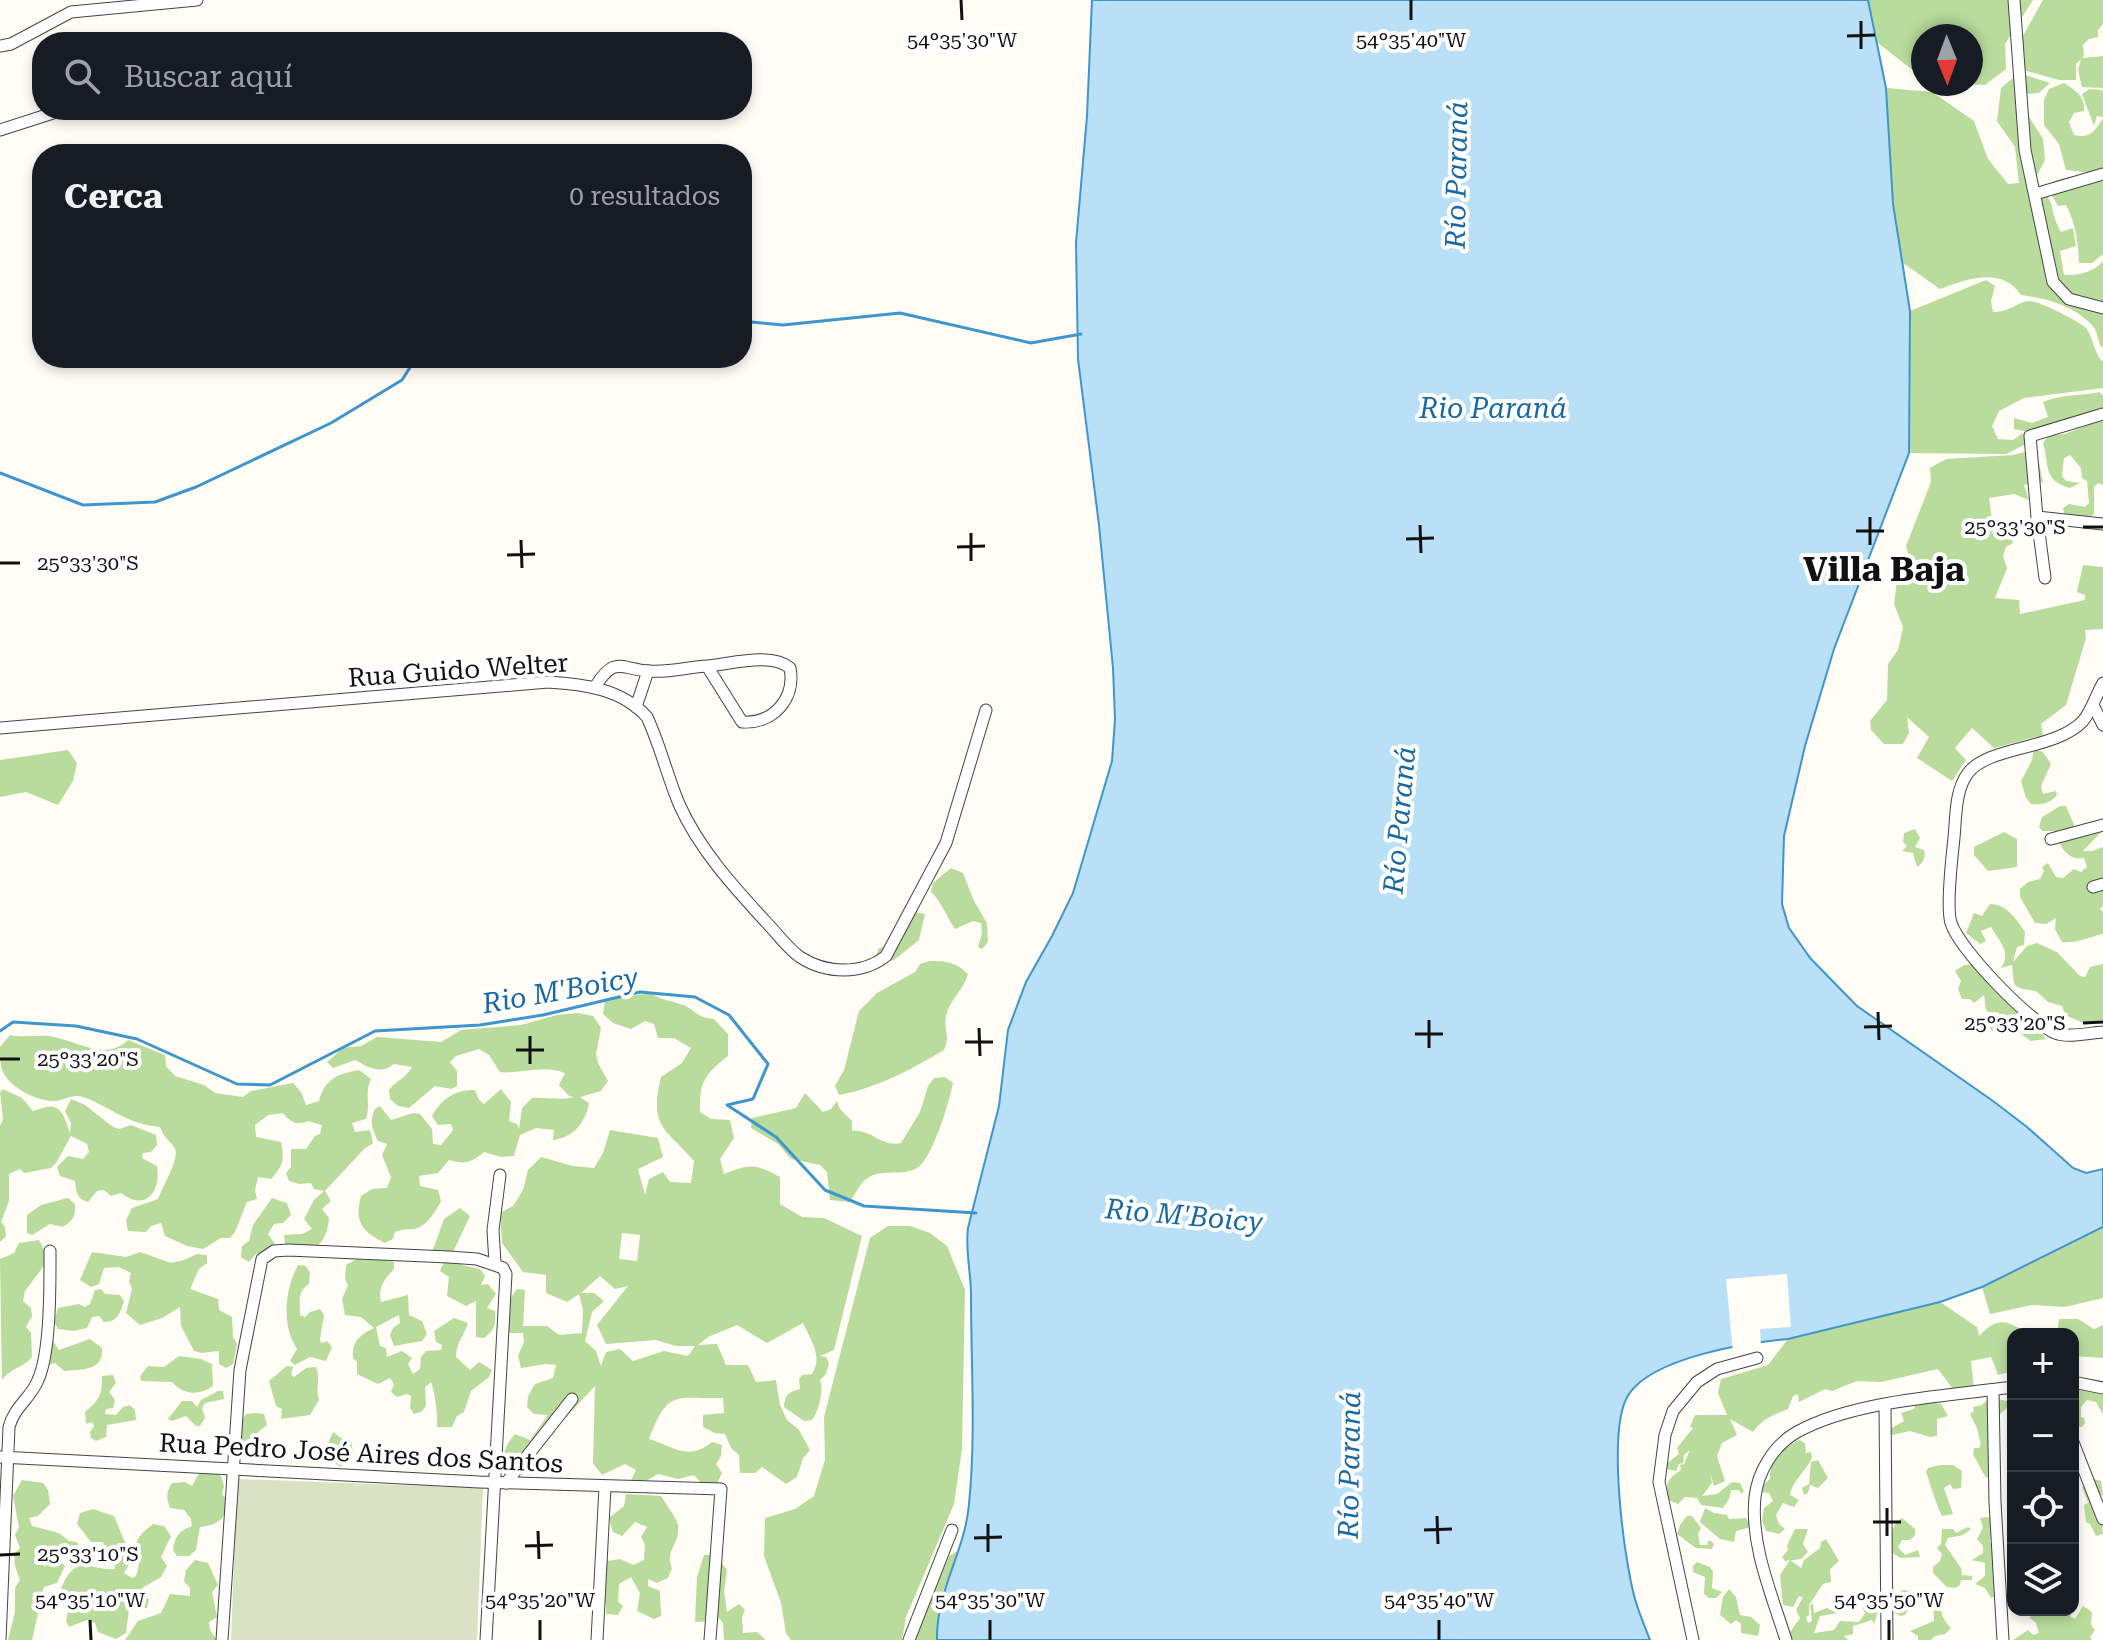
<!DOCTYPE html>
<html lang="es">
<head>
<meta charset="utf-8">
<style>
  :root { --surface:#171b24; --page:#242831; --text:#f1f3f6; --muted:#9ea1a6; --line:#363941 }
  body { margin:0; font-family:"Roboto Serif",serif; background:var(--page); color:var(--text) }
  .controls { position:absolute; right:24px; bottom:24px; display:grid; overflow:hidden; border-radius:16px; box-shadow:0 4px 12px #0003 }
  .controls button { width:72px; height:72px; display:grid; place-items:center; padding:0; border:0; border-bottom:2px solid var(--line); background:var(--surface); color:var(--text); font:40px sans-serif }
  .compass { position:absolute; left:1911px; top:24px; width:72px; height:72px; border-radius:50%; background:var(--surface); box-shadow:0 4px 12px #0003; rotate:179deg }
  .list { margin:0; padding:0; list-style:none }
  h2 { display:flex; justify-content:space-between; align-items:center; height:104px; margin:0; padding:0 32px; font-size:34px }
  h2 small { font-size:26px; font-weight:400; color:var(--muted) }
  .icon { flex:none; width:44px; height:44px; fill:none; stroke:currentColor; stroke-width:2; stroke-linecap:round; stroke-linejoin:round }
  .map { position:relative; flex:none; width:2103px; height:1640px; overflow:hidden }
  .search { position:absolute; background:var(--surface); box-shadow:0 4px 12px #0003; left:32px; top:32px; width:720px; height:88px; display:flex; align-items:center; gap:20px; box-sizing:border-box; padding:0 28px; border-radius:32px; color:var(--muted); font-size:30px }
  .panel { position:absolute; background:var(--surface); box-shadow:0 4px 12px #0003; left:32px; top:144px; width:720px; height:224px; border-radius:32px }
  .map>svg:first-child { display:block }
</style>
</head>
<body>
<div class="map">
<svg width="2103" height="1640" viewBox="0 0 2103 1640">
  <rect width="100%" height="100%" fill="#fffdf5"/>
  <g fill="#b9dc9c" fill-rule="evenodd">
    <path d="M1868,0H2033L2005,44L2006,69L1985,85L1961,84H1971V36H1923V78L1874,40Z"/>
    <path d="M2043,0H2103V24L2098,30V37L2089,39L2083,45L2084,55L2082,58L2103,56V88L2082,87L2078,70L2081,59L2076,64V80H2059L2023,70L2020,41Z"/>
    <path d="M2019,73L2050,83L2039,93L2026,94V112L2043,139L2045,160L2034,181C2058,202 2048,210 2061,232L2073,228L2076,246L2060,251L2064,275C2078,276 2094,272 2103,261V347H2101C2098,340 2097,329 2091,324C2073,305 2045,298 2021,295C2002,266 1967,279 1940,289L1903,263L1893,204L1886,88L1932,92L1974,121L1988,159L2008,184L2019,183L2015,147L1997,121L2001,88Z"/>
    <path d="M2064,83C2075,90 2086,97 2084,111L2074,113L2069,122L2074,135C2090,139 2095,131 2103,118V174L2066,170L2059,144L2044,125V100L2049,89Z"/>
    <path d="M2090,89L2102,90L2103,93V117L2097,116L2094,126L2082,94Z"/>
    <path d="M2080,175L2103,177V254L2092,263H2079C2078,242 2076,224 2066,205L2058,206L2046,185L2060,179Z"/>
    <path d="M1986,280L1995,286L1991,301L1993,312C2011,312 2016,302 2029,301C2038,300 2080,322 2086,328C2094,339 2094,354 2103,362V388L2024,398L1999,411L1992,426L1998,439L2013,440L2023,433L2028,443L2006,454L1909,453L1910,311Z"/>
    <path d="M2100,392L2103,396V417L2034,433L2014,429V418L2032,423L2048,417L2043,402C2060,394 2081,396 2100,392Z"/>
    <path d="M2103,419V485L2098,483L2094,487V514L2090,517H2065L2063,508L2069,504L2085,507L2089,503L2087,481L2082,478L2081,468L2070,455L2064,458L2062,476L2066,481L2080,483L2070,488C2042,480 2050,466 2043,443L2049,435L2065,434Z"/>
    <path d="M2036,449L2043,482L2024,485L2029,500L2014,494L1989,498L1992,520L2000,518L2009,529L2013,543L2006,547L2003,556L2007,568L1995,598L2019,600L2020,614L2085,600V595L2077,592L2083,565L2103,567V629L2085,630L2086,638L2066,705L2041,724L2043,735L1994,748L1972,728L1955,748L1966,760L1952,781L1917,758L1929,737L1907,717L1909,733L1903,744H1884L1871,730L1870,721L1887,700L1888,664L1898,650L1903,627L1894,604L1897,581L1910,559L1906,546L1931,482L1930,468L1946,459L2013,455Z"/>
    <path d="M2034,749L2043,752L2051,764L2041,786L2043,794L2056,791L2057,795C2049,804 2042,805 2031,804L2026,798L2021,781L2032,760Z"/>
    <path d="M68,750L77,763L73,781L58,805L26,792L0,797V760Z"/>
    <path d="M2060,806H2066L2075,827H2085L2103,820V830L2083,851H2092L2103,847V906L2100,909L2103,912V934C2088,937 2076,944 2062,942L2055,929L2056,918L2046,924L2035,923L2020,897V889L2028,882L2040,879L2044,871L2042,867L2048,863L2056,877L2063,878L2074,869L2081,872L2087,867L2084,858C2066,861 2060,845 2054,831H2042L2039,827L2042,817Z"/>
    <path d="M1915,829L1920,838L1915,847L1924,850C1926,857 1923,863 1917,867L1913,853L1902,851L1907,846L1903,842L1904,833Z"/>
    <path d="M2004,832L2017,839V867L1988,871L1974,855V847Z"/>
    <path d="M951,868L963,873L974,901L987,923L988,942L982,949L978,947L982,933L981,923L973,921L955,929C946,916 942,902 931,892L933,883Z"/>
    <path d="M1990,904C2007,904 2016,919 2025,932L2024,945L2017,947L2013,962L2027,946L2037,943L2057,952L2080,976L2085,977L2090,967L2103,964V1020L2081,1022L2065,1015L2062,1006L2048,1002L2036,991C2010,987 2015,988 2012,965L2001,968C2012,952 1999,941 1991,927L1981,931L1986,941L1980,944L1966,933L1974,913L1982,916Z"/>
    <path d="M914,912L925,914L919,940L894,960L878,963L876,956L879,948L897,945L900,942Z"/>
    <path d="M930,961C946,961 956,962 968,974C964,989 949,1001 946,1016C943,1030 951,1034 944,1050C910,1070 877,1088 839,1095L835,1086L844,1070L859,1011L877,993L915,972L920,964Z"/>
    <path d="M1972,964L1976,971L2041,1028L2040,1031L2046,1039L2031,1041L2004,1022L2001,1032L1992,1031L1986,1019L1997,1016L2002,1019L1998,1012L1989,1013L1986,1010L1984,995L1974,1003L1970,999H1962L1958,989L1961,981L1955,971L1964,965Z"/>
    <path d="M650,993C663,1001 670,1000 683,1005C698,1011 694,1017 714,1019L728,1034V1056C705,1074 699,1082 700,1112L711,1119L730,1120L734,1138L720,1159L724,1174C750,1164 754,1163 780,1177V1204L802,1217L824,1218L862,1236L834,1350L820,1356L826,1357L829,1363L826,1374L820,1380C824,1391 819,1410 812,1420L804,1421L784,1407C785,1395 788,1392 800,1389L799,1379L802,1375L812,1374C823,1356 811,1341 803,1323L767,1343L737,1325L708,1337L698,1345L717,1344L726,1365H748L756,1382L776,1380L780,1405L787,1420L799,1430L810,1450L803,1458L797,1477L786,1484L762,1467L755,1473H740L739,1455L731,1448L725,1434L715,1433L703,1427V1415L724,1413L723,1398C675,1399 668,1388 649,1439C673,1446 687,1462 712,1442L722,1445L721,1456L716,1464L722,1473L716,1486H704L694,1475L678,1479L658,1474L639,1485L631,1480L636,1470L625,1464L602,1475L593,1463L595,1386L529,1457L505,1476C500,1459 504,1447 515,1434L530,1440L548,1415L534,1414L527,1407L528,1396L535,1384L553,1378L556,1365L545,1364L521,1368L518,1356L524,1342L523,1333H509C506,1317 506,1302 517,1289L525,1290L523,1326H547L559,1335L582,1333L583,1310L579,1294L567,1302L546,1293V1275L523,1272L502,1243L500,1213L513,1206L523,1190L528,1170L541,1157L573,1166L594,1168L603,1153L610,1130L658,1138L663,1157L638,1169L645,1195L649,1179L663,1172L670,1182L691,1183L694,1161C664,1127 649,1127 661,1077L682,1063L691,1048L674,1038H658L654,1024L645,1021L631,1029L613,1023L603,1014L605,1000ZM622,1233L640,1235L637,1261L619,1259ZM600,1276L615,1289L628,1286L597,1325L606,1344L656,1340L676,1346H695L688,1356L664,1351L633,1361L620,1349L606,1352L601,1366L596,1351L585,1341L592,1312L604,1301L594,1293H581Z"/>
    <path d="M578,1013L593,1016L601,1028L596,1054L598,1063L608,1081L601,1091L580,1097L589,1103C586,1122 573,1138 553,1140L554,1130L536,1128L520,1135L514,1156L501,1157L484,1152C472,1162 465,1165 449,1160L438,1173L419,1176L420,1186L438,1190L441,1201C436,1211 426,1227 414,1229C407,1229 403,1229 395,1232L393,1239L385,1243C362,1232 354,1222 361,1196L372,1189L387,1188L391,1177L382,1155L387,1144L378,1141C372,1128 369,1121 375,1109L380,1106L391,1120L413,1113L420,1114L432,1129L433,1144L441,1145L453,1130L451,1124L438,1125L432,1116C441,1099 456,1089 475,1090L479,1100L484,1104L501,1089L511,1102L509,1121L517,1124L519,1129L522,1108L532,1098C546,1097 561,1101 574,1097L569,1096L559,1085L565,1073C542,1064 523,1074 500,1072L489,1055L479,1049L456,1056L450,1062L457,1071V1086L451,1089L435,1086L409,1108L398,1106L390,1099L389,1090C396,1080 407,1078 412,1067L394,1064C380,1075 368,1067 355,1060L333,1068L327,1062L343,1048L361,1046L377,1037L441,1042L461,1030L521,1025L557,1015Z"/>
    <path d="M10,1035C24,1038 36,1035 49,1036C76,1040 105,1062 128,1040L165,1055L166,1066L175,1076L204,1085L215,1093L243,1097L251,1091L293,1083L301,1092L306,1105L319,1101C325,1078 338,1074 359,1070L371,1079C364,1093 371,1104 366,1119L352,1123L355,1132L370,1130L373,1143L364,1149L325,1191L331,1201L322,1209L329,1218C327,1245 310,1261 285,1243L284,1235L302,1234L312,1229L304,1219L314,1200L324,1191L314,1189L311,1183L299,1184L289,1181L286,1173L291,1167V1149H306L315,1136L320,1134L322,1125L308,1121C297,1126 290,1122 283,1113L268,1115L255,1125L256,1137L281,1142C285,1160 283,1166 271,1179L258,1177L255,1190L257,1199L247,1202L235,1232L230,1238H221L203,1249L187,1246L165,1236L161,1223L151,1226L146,1232L128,1231L126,1220L132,1208L158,1199C162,1188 180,1158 175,1149C170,1140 165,1140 160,1127C128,1124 113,1109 86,1098C73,1093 68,1099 56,1101C36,1102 5,1086 1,1066C0,1060 0,1053 0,1047Z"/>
    <path d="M945,1077L953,1083C950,1100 932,1160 917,1168C899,1178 880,1166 864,1181C858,1187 855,1195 850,1202L830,1200L827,1172L820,1165L791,1159L778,1144L751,1128L752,1118L796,1108L805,1093L823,1112L831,1109L837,1101L840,1109L852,1121V1131C872,1129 882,1148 901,1143L920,1112L928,1086L934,1078Z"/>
    <path d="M3,1089L22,1098L33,1111C38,1110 41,1108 46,1107C63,1103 66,1123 70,1133L71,1123L65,1111L71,1099L85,1105L113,1127L119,1129L131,1125L156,1135L157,1145L151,1152L143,1153L142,1158L157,1166C161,1192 146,1212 121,1193L111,1196L104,1190L97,1191L88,1202C77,1199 76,1192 75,1181L60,1176L57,1167L68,1156L83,1159L89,1152L87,1144L71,1136L56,1163L51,1168L24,1173L20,1169L9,1174V1201L1,1222L5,1227L6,1236L0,1242V1126L3,1119L0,1092Z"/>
    <path d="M68,1198L75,1204C76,1216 73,1220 63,1227L50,1224L32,1235L27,1233V1215L41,1205Z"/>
    <path d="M272,1198L287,1203L291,1215L283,1223L274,1224L268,1234L275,1244L271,1250L256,1254L249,1262L241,1257L242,1246L249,1241L253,1225Z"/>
    <path d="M460,1208L470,1216L454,1250L449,1255H431L444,1219Z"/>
    <path d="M888,1226H910L930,1233L947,1246L965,1290L962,1449L954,1504L906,1617L902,1640H791L786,1633L781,1603L764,1556L765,1518L795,1509L814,1496L825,1460L824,1417L870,1238Z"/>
    <path d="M2103,1227V1298L2065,1307L2032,1305L1990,1314L1982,1287Z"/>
    <path d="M39,1240L45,1252L46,1263L25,1291L23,1301L31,1308L32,1316L26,1327L31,1333L32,1357C23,1368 10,1368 2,1380L0,1259L14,1253L19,1243Z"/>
    <path d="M92,1252L126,1257L140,1252L171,1263L184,1260L197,1254L207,1255V1263L199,1269L190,1289L218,1299L219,1310L232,1317L233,1337L237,1344L233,1364L226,1368L219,1364V1351L201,1353L194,1351L181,1326L180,1307L162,1318L140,1325L126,1313L132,1289L129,1281L131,1273L119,1267L104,1268L99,1284L91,1287L80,1280Z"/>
    <path d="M362,1256L394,1262V1269C384,1279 378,1288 381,1302L408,1295L409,1315L422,1321L427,1334L422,1341L394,1346L390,1335L393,1328L400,1323L399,1315L376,1327L380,1346L386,1348L387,1357L402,1351L412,1358L408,1364L413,1374L420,1369L421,1357L426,1351L441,1350L442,1345L436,1342L434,1331L454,1318L468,1323C464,1336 456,1343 456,1357L470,1370L479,1362L492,1370L489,1377L471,1391L464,1412L457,1416L452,1427H437C438,1415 435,1393 431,1382L425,1387L426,1406L421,1412L414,1414L410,1408L411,1396L407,1394L397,1397L391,1392L394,1384L390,1378L378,1384L357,1374V1362L353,1358C351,1342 361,1334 374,1328L361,1317L345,1315L342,1299L348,1285L345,1279L346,1265Z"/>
    <path d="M454,1259L462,1265L480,1269L485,1276L481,1285L488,1284L496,1294L487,1308L495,1311C496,1324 495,1330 484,1338L476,1337V1301L466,1306L447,1296L449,1277L440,1271L444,1262Z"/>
    <path d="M298,1265L306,1266L310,1273L309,1284C297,1292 300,1301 300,1315L305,1317L310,1312L320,1309L324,1315L320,1339L321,1343L327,1341L332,1347L326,1361L310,1357L295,1365L290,1361L297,1349C281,1325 285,1289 298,1265Z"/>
    <path d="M101,1289L105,1294L120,1295L124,1301C120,1313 118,1322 104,1322L99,1316L92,1317L87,1328L74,1331L58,1329L54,1321L58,1308L79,1304L85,1307L90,1304L95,1290Z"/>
    <path d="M1940,1302L1977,1327L1979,1336C2002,1312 2007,1325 2034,1334H2013V1371L1998,1375L1991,1357L1971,1361L1974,1389L1955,1392L1938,1369L1881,1382L1857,1381L1832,1391L1825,1389L1799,1402L1798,1394L1793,1396L1788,1409C1773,1415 1763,1418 1753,1432L1730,1419L1737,1435L1722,1443L1717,1456L1725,1481L1714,1486L1710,1473L1712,1483L1702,1496L1717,1494L1732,1482L1740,1483L1744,1491L1741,1494L1739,1490H1731L1729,1499L1723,1508L1701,1505L1697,1498L1685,1497L1678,1504L1668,1500C1665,1484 1667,1479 1681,1470L1680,1465L1684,1464L1690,1450L1684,1455L1683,1463L1679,1464L1676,1471L1666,1469L1667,1463L1679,1454L1677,1448L1693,1428L1690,1427L1695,1415H1727L1718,1393L1721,1379L1768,1365L1788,1339Z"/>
    <path d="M2059,1319H2078L2094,1329L2103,1325V1358L2073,1356V1334H2057Z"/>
    <path d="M90,1339L102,1348C104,1372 81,1369 64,1371L55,1363L42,1367L38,1362L39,1352L53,1341L59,1350Z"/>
    <path d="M179,1356L201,1359L212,1364L213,1386C199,1396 183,1395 172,1382L141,1381L140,1376L148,1366L164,1367Z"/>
    <path d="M287,1366L293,1367L291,1374L294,1377L306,1368L316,1367C321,1380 315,1388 319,1400L310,1415L281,1419L282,1409L276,1406L269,1381Z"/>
    <path d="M113,1375L116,1383L109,1392L115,1400L113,1408L106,1409L105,1414L116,1415L123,1407L130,1405L135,1410L136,1420L107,1425L106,1437L96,1441L91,1438L90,1432L94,1426L92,1422L86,1424L85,1412C99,1400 102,1396 102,1376Z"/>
    <path d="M2073,1386L2103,1393V1414L2096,1402L2087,1400L2081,1407V1417L2084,1418L2085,1423L2082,1427L2073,1426Z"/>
    <path d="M218,1391H223L224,1399L205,1403L202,1408L205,1418L200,1426H196L186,1416L172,1421L168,1419L182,1401H192L197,1407L201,1400Z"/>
    <path d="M1990,1397L2007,1401L2008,1407L1996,1418L1992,1475L1986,1478L1973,1454L1974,1448H1979L1981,1445L1977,1428L1970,1414L1974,1411L1973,1407L1982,1405Z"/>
    <path d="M1929,1402L1941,1404L1948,1416L1937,1419V1436L1930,1437L1910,1431L1892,1435L1890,1429L1904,1421L1901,1413L1914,1409L1916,1404Z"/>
    <path d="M257,1413L264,1414L267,1425L258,1432L253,1447L246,1450L240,1446L238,1424L246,1414Z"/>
    <path d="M333,1432L341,1438L351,1441L353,1453L341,1467L335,1463V1453L327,1446Z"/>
    <path d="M1799,1440L1805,1443L1806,1453L1811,1452L1812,1457C1807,1471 1793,1479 1790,1495L1799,1500L1794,1507L1783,1503L1776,1515L1779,1524L1785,1529L1779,1534L1766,1531L1762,1520L1764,1508L1773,1501L1769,1493L1760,1492V1488L1770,1479C1769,1460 1783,1448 1799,1440Z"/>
    <path d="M1818,1460L1828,1478L1818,1488L1810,1485L1808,1493L1804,1495L1802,1488L1809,1484L1811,1462Z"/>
    <path d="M1940,1465H1953L1962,1471L1961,1488L1953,1489L1950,1484L1944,1488L1953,1514L1942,1516C1935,1502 1931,1486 1926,1472L1928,1468Z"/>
    <path d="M209,1470L221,1476L224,1486L222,1495L228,1499C227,1518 219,1525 200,1527L196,1550L189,1556H177L173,1550C175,1536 179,1531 192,1526L191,1519L184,1510L170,1508C166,1497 166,1492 172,1483L185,1482L192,1486L198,1475Z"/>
    <path d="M2090,1473L2091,1478L2101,1481L2103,1495L2097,1496L2103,1534L2096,1536L2090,1524L2086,1522L2084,1505L2088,1503L2082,1487H2087Z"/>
    <path d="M22,1480L43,1483L48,1490L50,1504L38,1516L29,1518L32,1526L59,1533L69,1541L77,1542L80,1549L75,1557L67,1559L55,1547L47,1548L42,1560L44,1566L59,1561L65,1566L57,1583L44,1587L32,1640H8L15,1612V1588L20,1580L15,1566L14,1554L20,1548L15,1535L19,1527L13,1496Z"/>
    <path d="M626,1494L661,1496C666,1505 676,1516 678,1525C681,1543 664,1551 672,1568L668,1578L657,1583L648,1579V1586L660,1591L661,1616L654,1619L637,1611L640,1593L631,1577L619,1584L618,1602L623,1606L618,1615L606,1614V1604L600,1590L601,1562L620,1559L633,1565L644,1560L645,1545L641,1537L647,1527L635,1522L622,1536L613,1532L609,1518L624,1506Z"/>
    <path d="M1705,1508L1714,1513L1727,1515L1729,1519L1746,1518L1751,1527L1736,1531L1734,1542L1720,1539L1700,1522Z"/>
    <path d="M93,1509L114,1516L132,1559L124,1573L132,1578L136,1576C146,1550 121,1548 153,1524L164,1526L171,1536L161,1557L167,1566L161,1577L142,1588V1595L149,1599L147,1608L129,1609L126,1633L116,1639L98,1632L95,1623L87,1620L69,1627L66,1621L68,1612C60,1601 58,1594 64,1582C77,1554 94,1571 115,1569L114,1558L106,1553L103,1542H91L77,1524L80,1513Z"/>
    <path d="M1687,1516H1692L1701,1528L1698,1534L1700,1545H1707L1708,1541H1711L1714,1544L1712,1549L1696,1548L1677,1534L1680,1525Z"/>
    <path d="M1986,1517L1993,1518L1990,1542L1999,1555L1993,1581L1997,1595L1991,1598L1985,1588L1975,1584L1985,1576V1563L1972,1560L1983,1553V1546L1977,1539L1983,1528L1980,1518Z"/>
    <path d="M1902,1518L1915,1529V1535L1910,1540H1902L1898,1547L1905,1555L1918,1550L1920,1557L1901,1558L1890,1552C1891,1539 1890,1525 1902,1518Z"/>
    <path d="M1968,1527L1971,1529L1963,1535L1948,1538L1945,1545L1961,1568L1962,1575L1972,1576V1580H1961L1960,1585L1955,1588L1947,1587L1933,1573V1567L1940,1561L1942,1554L1937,1548L1941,1544L1942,1529H1953L1956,1533Z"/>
    <path d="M1795,1529H1808L1803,1544L1808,1552L1801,1559L1785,1561L1782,1557L1788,1550L1787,1545Z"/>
    <path d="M1826,1539L1839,1561L1830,1569L1831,1582L1823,1584L1809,1605V1615L1806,1617L1808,1623L1812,1621L1810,1605L1813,1604L1814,1613L1827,1608L1833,1611L1841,1607L1838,1613L1820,1616L1814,1633L1834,1630L1840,1621L1859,1622L1865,1613L1862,1607L1875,1600L1879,1606L1874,1624L1872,1620L1853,1626V1634L1844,1636L1848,1640H1793L1790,1632L1800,1618L1796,1610L1803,1597L1799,1596L1793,1607L1783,1605L1780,1575L1790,1560L1801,1568L1804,1560L1820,1548L1821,1542Z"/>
    <path d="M958,1551L940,1600L937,1640H914L949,1556Z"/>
    <path d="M704,1555H716L727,1570L724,1591L727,1612L739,1604L745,1610L742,1617L743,1633L757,1632L766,1640H724L723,1623L718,1617L711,1621L695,1622L697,1577Z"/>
    <path d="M195,1560L208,1563L218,1585L212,1592L217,1617L209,1622L210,1630L217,1640H125L138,1621L161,1613L170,1594L190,1596V1588L184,1581L186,1570Z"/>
    <path d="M1697,1562L1710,1567L1713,1572L1712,1588L1722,1592L1716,1598H1709L1704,1594L1705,1577L1693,1572V1566Z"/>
    <path d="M1729,1589L1736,1597L1740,1615L1751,1617L1760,1625L1758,1636L1741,1633V1624L1736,1620L1731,1624L1720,1615L1723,1597Z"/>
    <path d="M1902,1590L1911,1591L1913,1599L1905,1615L1900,1616L1889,1610L1890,1601Z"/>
    <path d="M1940,1591L1944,1596C1938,1611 1942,1618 1951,1628L1945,1634L1935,1636L1931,1640H1918V1636L1910,1631L1934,1621L1933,1596Z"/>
    <path d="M2083,1606L2092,1612L2091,1625L2095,1630L2090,1637L2092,1640H2013L2028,1630L2033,1635L2039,1633L2036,1623L2030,1618L2032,1611L2070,1610L2071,1617L2075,1619Z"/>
  </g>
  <path fill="#d9e3c4" d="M237,1479L483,1488L477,1640H231Z"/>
  <path fill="#b9e0f7" stroke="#3f96cf" stroke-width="2" d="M1092,0H1868L1886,88L1893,204L1910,311L1909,453L1834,649L1805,746L1784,836L1782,904L1789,928L1811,959L1857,1006L1993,1101L2027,1127L2073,1168L2086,1173L2103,1169V1227L1982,1287L1940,1302L1788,1339C1746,1343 1654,1357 1629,1394C1606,1427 1624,1560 1635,1599C1639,1613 1645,1627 1650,1640H937C936,1590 965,1552 969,1504C976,1434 971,1364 971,1295C971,1272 965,1250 968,1228L999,1106L1008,1030L1026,982L1052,936L1073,893L1112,761L1115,719L1113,668L1099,525L1078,359L1076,243L1087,116Z"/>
  <path fill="#fffdf5" d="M1787,1274L1791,1327L1760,1329L1761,1346L1733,1353L1726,1279Z"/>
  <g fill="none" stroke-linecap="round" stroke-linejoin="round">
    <g stroke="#3f96cf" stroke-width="3">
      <path d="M742,321L783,325L900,313L1031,343L1081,334"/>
      <path d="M0,473L83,505L155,502L196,487L331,423L402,380L416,358"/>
      <path d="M0,1031L13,1022L76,1026L137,1039L237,1084L270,1085L375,1031L480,1025L543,1015L640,992L695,997L729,1015L768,1064L753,1099L727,1105L776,1137L825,1190L864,1206L976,1213"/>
    </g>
    <g stroke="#444" stroke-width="13">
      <g id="minor">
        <path d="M2014,0L2025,150L2053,282L2069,299L2103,308"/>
        <path d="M0,46L11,44L71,12L197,0"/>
        <path d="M0,130L53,113"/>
        <path d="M2035,194L2103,174"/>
        <path d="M2037,517L2103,524"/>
        <path d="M2045,578L2037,517L2030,436L2103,414"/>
        <path d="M2103,683C2096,695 2092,710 2083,721C2056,750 1988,746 1968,773C1955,790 1956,817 1954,838C1952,856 1946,907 1951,923C1960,950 2029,1021 2055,1033C2068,1038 2089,1033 2103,1032"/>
        <path d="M595,687C615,655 620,669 649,671C667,673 689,667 707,666L742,722C773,724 796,699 790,668C771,652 731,664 707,666"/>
        <path d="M2093,705L2103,725"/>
        <path d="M636,707L648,671"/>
        <path d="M0,728L548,682C584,684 622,689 647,717C660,745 667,775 679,804C699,849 733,886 766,922C777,933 787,948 800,957C826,974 862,975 886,956L946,843L986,710"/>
        <path d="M2051,839L2103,825"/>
        <path d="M2093,887L2103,884"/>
        <path d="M495,1264L493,1230L500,1175"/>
        <path d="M2073,1382L2103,1388"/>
        <path d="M1993,1390L1995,1502L2003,1640"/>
        <path d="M1885,1405L1887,1640"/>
        <path d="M2073,1442L2103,1519"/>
        <path d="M0,1457L479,1482L721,1489L710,1640"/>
        <path d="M506,1483L572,1399"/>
        <path d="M0,1640L9,1427C14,1407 31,1398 38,1380C51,1351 50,1284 50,1251"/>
        <path d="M222,1640L240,1370L262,1259L274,1251L288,1250L449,1257L477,1259L503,1268L506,1274L486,1640"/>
        <path d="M597,1640L605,1487"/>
        <path d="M909,1640L952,1530"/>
        <path d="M1693,1640L1659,1482L1665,1435L1673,1411L1697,1382L1717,1369L1757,1358"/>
        <path d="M1786,1640C1772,1595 1750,1545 1755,1497C1758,1471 1774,1445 1797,1432C1854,1400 1948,1396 2013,1387"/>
      </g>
    </g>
    <use href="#minor" stroke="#fff" stroke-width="11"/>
  </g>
  <path fill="none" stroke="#111" stroke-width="3" d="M961,0L962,20M1411,0V20M1861,21V49M1847,36L1875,35M1870,517V545M1420,525L1421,553M2083,527H2103M1856,531H1884M971,533V561M1406,539L1434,538M521,540L522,568M957,547L985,546M507,555L535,554M0,563H20M1878,1012L1879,1040M1429,1020V1048M2083,1023L2103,1022M1864,1027L1892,1026M979,1028L980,1056M1415,1034H1443M530,1036V1064M965,1042H993M516,1050H544M0,1059H20M1887,1508V1536M1437,1516L1438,1544M1873,1522H1901M988,1524V1552M1424,1530L1452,1529M538,1531L539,1559M974,1538L1002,1537M525,1546L553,1545M0,1555L20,1554M90,1620L91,1640M540,1620V1640M990,1620V1640M1439,1620V1640M1889,1620V1640"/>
  <g text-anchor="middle" stroke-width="8" stroke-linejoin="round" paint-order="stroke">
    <g font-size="26" fill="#111" stroke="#fff">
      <text transform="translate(458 670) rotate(-4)" y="9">Rua Guido Welter</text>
      <text transform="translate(361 1453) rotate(3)" y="9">Rua Pedro José Aires dos Santos</text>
    </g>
    <g font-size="28" font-style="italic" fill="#1768a6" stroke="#fff">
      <text transform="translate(1456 175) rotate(-89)" y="10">Río Paraná</text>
      <text x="1493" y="418">Rio Paraná</text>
      <text transform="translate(1399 820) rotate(-85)" y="10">Río Paraná</text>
      <text transform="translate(560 990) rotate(-10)" y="10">Rio M'Boicy</text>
      <text transform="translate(1184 1215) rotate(5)" y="10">Rio M'Boicy</text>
      <text transform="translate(1349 1465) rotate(-89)" y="10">Río Paraná</text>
    </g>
    <g font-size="34" font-weight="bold" fill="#111" stroke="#fff">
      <text x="1884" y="581">Villa Baja</text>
    </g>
  </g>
  <g font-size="20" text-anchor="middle" fill="#111" stroke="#fff" stroke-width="8" stroke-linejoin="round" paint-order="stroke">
    <text x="962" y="47">54°35'30"W</text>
    <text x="1411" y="47">54°35'40"W</text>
    <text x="2015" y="534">25°33'30"S</text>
    <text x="88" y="570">25°33'30"S</text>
    <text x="2015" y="1030">25°33'20"S</text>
    <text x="88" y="1066">25°33'20"S</text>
    <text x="88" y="1561">25°33'10"S</text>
    <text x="90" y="1607">54°35'10"W</text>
    <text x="540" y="1607">54°35'20"W</text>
    <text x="990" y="1607">54°35'30"W</text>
    <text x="1439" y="1607">54°35'40"W</text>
    <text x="1889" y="1607">54°35'50"W</text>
  </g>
</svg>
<div class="controls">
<button>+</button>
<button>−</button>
<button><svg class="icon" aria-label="locate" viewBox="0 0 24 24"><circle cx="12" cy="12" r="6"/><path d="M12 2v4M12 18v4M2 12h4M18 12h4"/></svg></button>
<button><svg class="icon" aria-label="layers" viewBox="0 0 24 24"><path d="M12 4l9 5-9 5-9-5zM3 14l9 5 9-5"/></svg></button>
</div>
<svg class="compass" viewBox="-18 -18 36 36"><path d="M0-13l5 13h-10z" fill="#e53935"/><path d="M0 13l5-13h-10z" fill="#9ea1a6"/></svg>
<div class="search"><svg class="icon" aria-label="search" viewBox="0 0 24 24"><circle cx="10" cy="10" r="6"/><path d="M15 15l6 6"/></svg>Buscar aquí</div>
<section class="panel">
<h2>Cerca<small>0 resultados</small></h2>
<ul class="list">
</ul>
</section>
</div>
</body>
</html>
